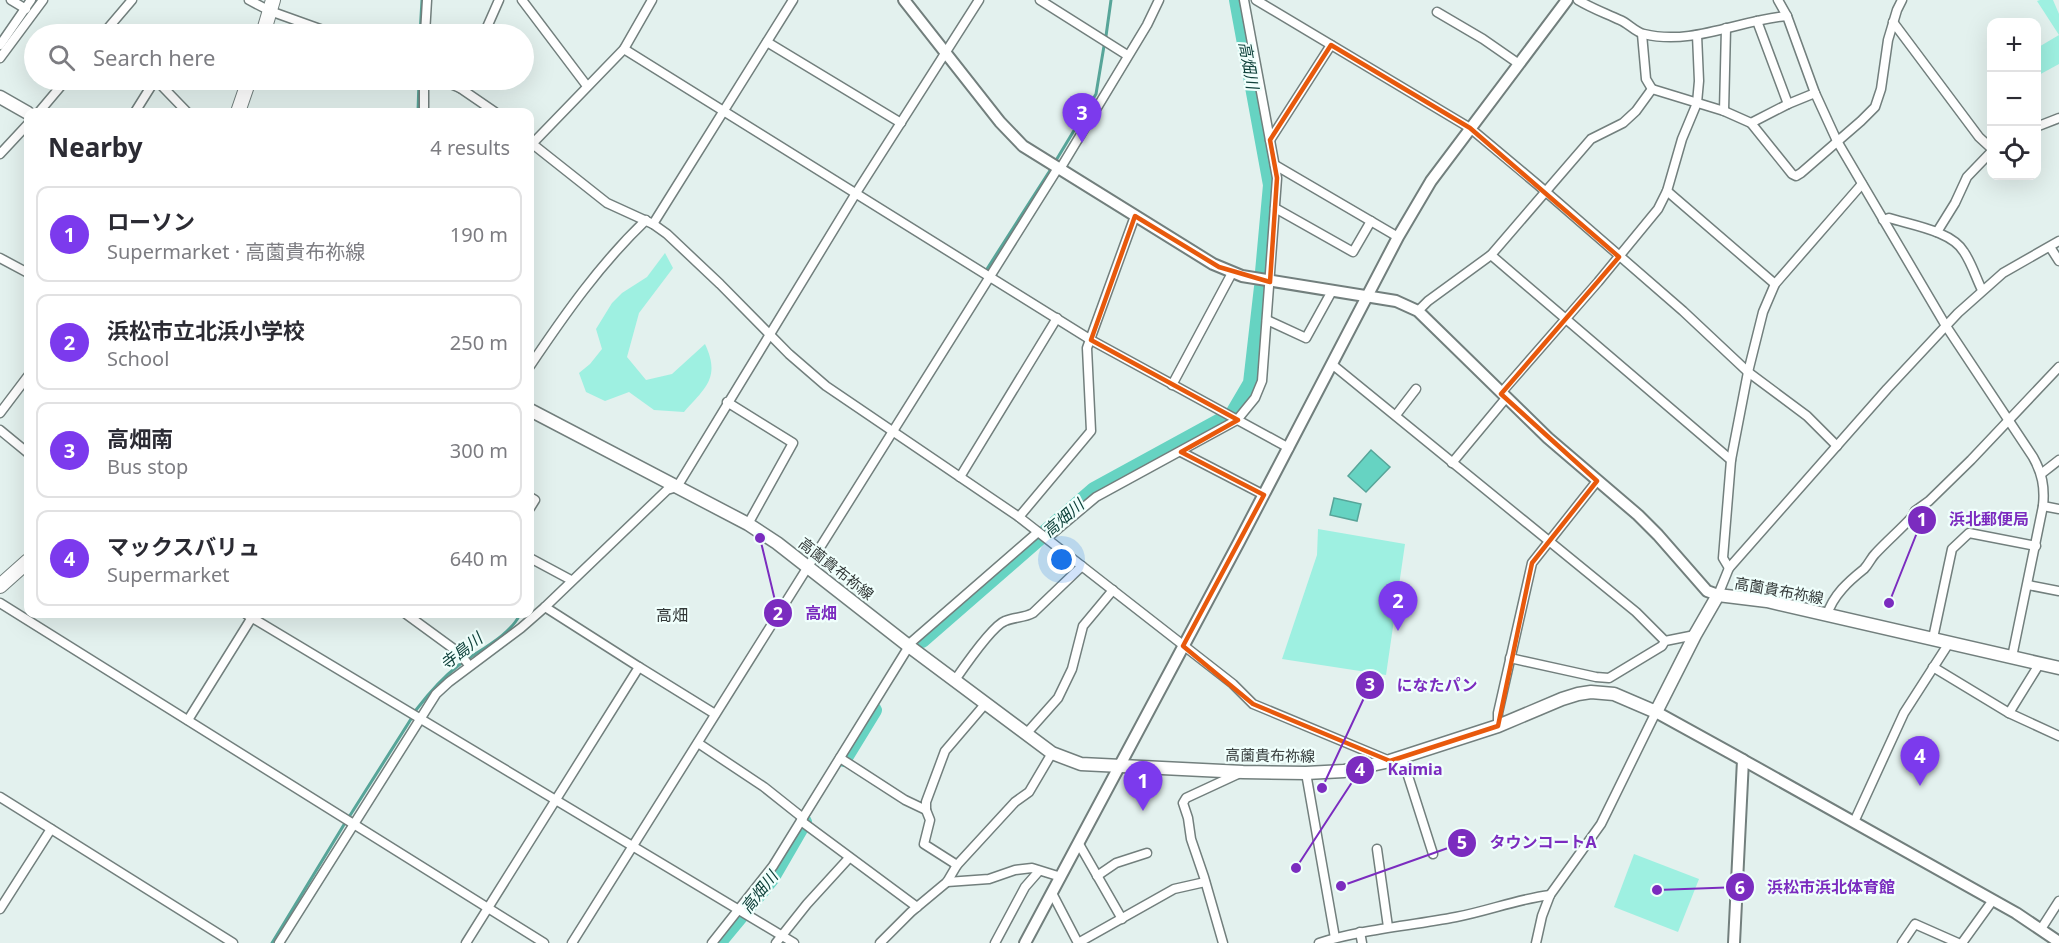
<!DOCTYPE html>
<html lang="en">
<head>
<meta charset="utf-8">
<style>
  :root { --surface:#fff; --page:#f7f7f7; --text:#2b2b33; --muted:#7c7c81; --line:#e1e1e2; --accent:#7c3aed }
  body { margin:0; font-family:"Noto Sans","Noto Sans JP",sans-serif; background:var(--page); color:var(--text) }
  .controls { position:absolute; right:18px; top:18px; display:grid; overflow:hidden; border-radius:12px; box-shadow:0 6px 24px #0002 }
  .controls button { width:54px; height:54px; display:grid; place-items:center; padding:0; border:0; border-bottom:2px solid var(--line); background:var(--surface); color:var(--text); font:30px sans-serif }
  .you { position:absolute; left:1062px; top:560px; width:21px; height:21px; margin:-15px; border:4px solid #fff; border-radius:50%; background:#1a73e8; box-shadow:0 0 0 9px #1a73e833 }
  .badge { display:grid; place-items:center; width:39px; height:39px; border-radius:50%; background:var(--accent); color:#fff; font-size:20px; font-weight:700 }
  .pin { position:absolute; translate:-50% -50px; filter:drop-shadow(0 2px 3px #0008) }
  .pin::after { content:''; position:absolute; top:32px; width:21px; height:18px; background:inherit; clip-path:polygon(0 0,100% 0,50% 100%) }
  .list { margin:0; padding:0; list-style:none }
  h2 { display:flex; justify-content:space-between; align-items:center; height:78px; margin:0; padding:0 24px; font-size:26px }
  h2 small { font-size:20px; font-weight:400; color:var(--muted) }
  .list li { display:grid; grid-template-columns:39px 1fr auto; gap:18px; align-items:center; box-sizing:border-box; height:96px; margin:0 12px 12px; padding:0 12px; border:2px solid var(--line); border-radius:12px }
  .list b { display:block; font-size:22px; white-space:nowrap }
  .list p { margin:0; font-size:20px; white-space:nowrap; color:var(--muted) }
  .list em { font-size:20px; font-style:normal; color:var(--muted) }
  .icon { flex:none; width:33px; height:33px; fill:none; stroke:currentColor; stroke-width:2; stroke-linecap:round; stroke-linejoin:round }
  .map { position:relative; flex:none; width:2059px; height:943px; overflow:hidden }
  .search { position:absolute; background:var(--surface); box-shadow:0 6px 24px #0002; left:24px; top:24px; width:510px; height:66px; display:flex; align-items:center; gap:15px; box-sizing:border-box; padding:0 21px; border-radius:33px; color:var(--muted); font-size:22px }
  .panel { position:absolute; background:var(--surface); box-shadow:0 6px 24px #0002; left:24px; top:108px; width:510px; height:510px; border-radius:12px }
  .map>svg:first-child { display:block }
</style>
</head>
<body>
<div class="map">
<svg width="2059" height="943" viewBox="0 0 2059 943">
  <rect width="100%" height="100%" fill="#e3f1ee"/>
  <g fill="#9ef0e1">
    <path d="M2040,0H2053L2059,14V64L2037,76V48L2059,35L2037,1Z"/>
    <path d="M665,253L673,268L639,313L627,357L646,380L672,374L705,344C721,378 705,388 684,412L654,410L629,392L605,401L586,392L579,373L590,364L602,349L596,329L612,303L622,293L647,277Z"/>
    <path d="M1318,529L1405,544L1386,675L1282,659L1317,555Z"/>
    <path d="M1634,854L1699,879L1678,932L1614,907Z"/>
  </g>
  <g fill="#66d3c2" stroke="#57a599" stroke-width="1.5">
    <path d="M1371,450L1390,467L1366,492L1348,476Z"/>
    <path d="M1334,498L1361,504L1357,521L1330,515Z"/>
  </g>
  <g fill="none" stroke-linecap="round" stroke-linejoin="round">
    <g stroke="#57a599" stroke-width="3">
      <path d="M420,34L422,0"/>
      <path d="M1106,36L1111,0"/>
      <path d="M418,112L419,80"/>
      <path d="M987,269L1049,172L1096,94L1104,46"/>
      <path d="M416,710C429,693 442,678 459,665C478,651 511,635 520,614"/>
      <path d="M349,817L411,719"/>
      <path d="M272,943L345,823"/>
    </g>
    <g stroke="#66d3c2" stroke-width="16">
      <path d="M1237,0L1271,185L1263,272"/>
      <path d="M1234,412L1251,383L1262,287"/>
      <path d="M922,640L1094,490L1222,420"/>
      <path d="M844,759L874,710"/>
      <path d="M718,943L771,879L804,822"/>
    </g>
    <g stroke="#727f7d" stroke-width="11">
      <g id="minor">
        <path d="M11,0L26,9"/>
        <path d="M249,0L270,11L334,34"/>
        <path d="M522,0L587,86"/>
        <path d="M1040,0L1127,55"/>
        <path d="M1256,0L1470,128L1538,185L1683,311L1748,372L1807,416L1837,446"/>
        <path d="M1578,0C1591,8 1605,13 1620,20C1628,23 1635,32 1644,34C1692,46 1739,20 1787,16"/>
        <path d="M1778,0L1787,16L1815,93L1837,141L1946,326L2033,457C2042,473 2045,487 2043,506L2012,657"/>
        <path d="M1437,12L1483,39L1519,64"/>
        <path d="M1757,21L1788,104"/>
        <path d="M1893,22L1979,137L1992,149"/>
        <path d="M103,34L132,0"/>
        <path d="M425,34L427,0"/>
        <path d="M484,34L499,0"/>
        <path d="M1642,34L1646,79L1652,89"/>
        <path d="M767,42L901,123"/>
        <path d="M0,45L31,0"/>
        <path d="M624,49L1091,340L1289,448"/>
        <path d="M0,58L43,0"/>
        <path d="M156,80L187,112"/>
        <path d="M441,80L460,88L495,112"/>
        <path d="M460,88L464,80"/>
        <path d="M1724,111L1726,28"/>
        <path d="M39,112L66,80"/>
        <path d="M135,112L155,80"/>
        <path d="M424,112V80"/>
        <path d="M1751,123L1788,104L1815,93"/>
        <path d="M2036,127L2059,118"/>
        <path d="M1270,140L1331,45"/>
        <path d="M530,142L607,203L653,224L667,234L720,284L789,354L826,386L1019,517L1233,684L1253,704L1390,761"/>
        <path d="M532,144L624,49L652,0"/>
        <path d="M0,154L28,124"/>
        <path d="M1275,165L1398,237"/>
        <path d="M1060,169L1147,25L1159,0"/>
        <path d="M1667,191L1775,284"/>
        <path d="M1275,208L1353,252L1371,221"/>
        <path d="M1883,220L1889,218C1911,225 1952,231 1964,252C1972,264 1976,278 1982,290"/>
        <path d="M653,224L793,0"/>
        <path d="M1937,232L1955,203L1967,177L1992,151"/>
        <path d="M2050,247L2059,261"/>
        <path d="M1491,255L1731,460"/>
        <path d="M0,258L28,273"/>
        <path d="M1418,311L1428,301L1491,255L1591,139L1623,123L1636,111L1652,89L1724,111L1751,123L1792,174L1796,176L1801,173L1861,121L1875,107L1881,89L1888,40L1897,10L1902,0"/>
        <path d="M1267,320L1306,338L1332,291"/>
        <path d="M1333,365L1636,612L1665,641"/>
        <path d="M530,366C565,314 600,264 646,220"/>
        <path d="M1172,385L1232,273"/>
        <path d="M1501,393L1598,282L1658,209L1667,191L1682,139L1697,103L1699,81L1697,35"/>
        <path d="M727,402L793,443L748,524"/>
        <path d="M0,413L28,376"/>
        <path d="M1396,415L1416,389"/>
        <path d="M0,430L28,453"/>
        <path d="M1181,452L1264,495"/>
        <path d="M1452,463L1506,398"/>
        <path d="M2041,474L2059,460"/>
        <path d="M960,477L1057,318"/>
        <path d="M530,497L535,500L530,508"/>
        <path d="M2043,506L2059,509"/>
        <path d="M1019,517L1091,431L1087,348L1135,216"/>
        <path d="M1047,538L1096,497L1237,420L1255,398L1262,381L1277,178L1244,0"/>
        <path d="M530,558L571,580"/>
        <path d="M1729,568L1723,558L1731,460L1748,372L1763,312L1775,284L1862,184"/>
        <path d="M2028,585L2059,591"/>
        <path d="M1718,595L1729,568L1887,389L1958,313L2003,273L2059,241"/>
        <path d="M0,603L544,943"/>
        <path d="M246,614L794,943"/>
        <path d="M406,614L458,652L469,665"/>
        <path d="M1827,615C1833,595 1849,581 1864,569C1869,564 1871,558 1875,554C1887,541 1900,530 1912,517L1915,511L1929,501L1971,460L2059,367"/>
        <path d="M1933,638L1952,549L1969,533L2036,546"/>
        <path d="M908,645L1038,532"/>
        <path d="M1510,658L1596,677L1609,678L1662,646L1665,641L1695,635"/>
        <path d="M639,667L715,714"/>
        <path d="M1933,667L2009,713L2059,736"/>
        <path d="M955,680C964,667 992,626 1005,621C1014,617 1024,618 1033,613L1082,566"/>
        <path d="M2009,713L2040,663"/>
        <path d="M188,720L254,614"/>
        <path d="M1498,726V713L1532,563L1597,481"/>
        <path d="M1026,734L1058,698L1072,669L1083,626L1113,590"/>
        <path d="M698,743L764,787L803,818"/>
        <path d="M1402,757L1433,854"/>
        <path d="M840,758L905,800L926,810V802L945,751L986,703"/>
        <path d="M1306,773L1335,938"/>
        <path d="M0,797L233,943"/>
        <path d="M926,810L930,820L924,844L957,865"/>
        <path d="M801,821L917,907"/>
        <path d="M1854,822L1904,713L1949,643"/>
        <path d="M1079,844L1122,919"/>
        <path d="M1377,849L1388,927"/>
        <path d="M1097,876L1116,863L1147,853"/>
        <path d="M947,882L989,879L1015,870L1032,868L1061,877"/>
        <path d="M1052,893L1078,943"/>
        <path d="M0,909L51,829"/>
        <path d="M2041,929L2059,901"/>
        <path d="M1360,932L1362,943"/>
        <path d="M279,943L436,694L449,682L521,628L545,607L667,490L677,487L856,193L979,0"/>
        <path d="M466,943L639,667L545,607"/>
        <path d="M572,943L1058,168"/>
        <path d="M712,943L773,866L906,651L910,647"/>
        <path d="M776,943L807,904L849,858"/>
        <path d="M880,943L911,912L947,882L957,865L1015,802L1029,792L1052,753"/>
        <path d="M995,943L1025,887L1039,871"/>
        <path d="M1078,943L1174,889L1205,882"/>
        <path d="M1223,943L1204,877L1191,839L1188,818L1183,803L1186,798L1240,773"/>
        <path d="M1319,943C1363,929 1410,926 1456,917C1488,911 1518,899 1550,895"/>
        <path d="M1536,943L1542,916L1550,895L1601,824L1656,712"/>
        <path d="M1902,943L1915,924L1958,943"/>
        <path d="M1962,943L1993,900"/>
      </g>
    </g>
    <g stroke="#727f7d" stroke-width="14">
      <g id="tertiary">
        <path d="M904,0L1000,122L1023,146L1213,264L1242,276L1396,301L1418,311L1548,438L1638,515L1658,535L1707,591L1718,595"/>
        <path d="M1656,712L1743,760L1734,943"/>
        <path d="M1743,760L2016,913L2059,942"/>
        <path d="M1025,943L1239,542L1398,237L1431,181L1567,0"/>
      </g>
    </g>
    <g stroke="#727f7d" stroke-width="15">
      <g id="secondary">
        <path d="M0,97L28,113"/>
        <path d="M530,410L748,524L777,543L910,647L1052,753L1081,764L1243,772L1306,773L1344,771L1390,761L1498,726L1562,699L1578,694L1591,692L1614,694L1656,712L1695,635L1718,595L1767,601L2059,668"/>
      </g>
    </g>
    <g stroke="#727f7d" stroke-width="16">
      <g id="primary">
        <path d="M263,34L273,0"/>
        <path d="M238,112L249,80"/>
        <path d="M0,586L28,561"/>
      </g>
    </g>
    <use href="#minor" stroke="#fff" stroke-width="8"/>
    <use href="#tertiary" stroke="#fff" stroke-width="10"/>
    <use href="#secondary" stroke="#fff" stroke-width="12"/>
    <use href="#primary" stroke="#fff" stroke-width="14"/>
  </g>
  <path fill="none" stroke="#e8590c" stroke-width="4.5" stroke-linejoin="round" d="M1331,45L1470,128L1619,257L1501,394L1597,481L1532,563L1498,726L1390,761L1253,704L1183,646L1264,495L1181,452L1238,420L1091,340L1135,216L1219,267L1270,282L1277,178L1270,140Z"/>
  <g text-anchor="middle" stroke-width="4.5" stroke-linejoin="round" paint-order="stroke">
    <g font-size="15" fill="#333938" stroke="#f0fffc">
      <text transform="translate(836 569) rotate(38)" y="5">高薗貴布祢線</text>
      <text transform="translate(1779 591) rotate(10)" y="5">高薗貴布祢線</text>
      <text transform="translate(1270 756) rotate(1)" y="5">高薗貴布祢線</text>
    </g>
    <g font-size="16" font-style="italic" fill="#0e413a" stroke="#f0fffc">
      <text transform="translate(1249 65) rotate(80)" y="6">高畑川</text>
      <text transform="translate(1063 518) rotate(-41)" y="6">高畑川</text>
      <text transform="translate(461 651) rotate(-38)" y="6">寺島川</text>
      <text transform="translate(759 892) rotate(-52)" y="6">高畑川</text>
    </g>
    <g font-size="16" fill="#333938" stroke="#f0fffc">
      <text x="672" y="621">高畑</text>
    </g>
  </g>
  <path fill="none" stroke="#7b2cbf" stroke-width="2" d="M1889 603L1922 520M760 538L778 613M1322 788L1370 685M1296 868L1360 770M1341 886L1462 843M1657 890L1740 887"/>
  <g fill="#7b2cbf" stroke="#f0fffc" stroke-width="2">
    <circle cx="1889" cy="603" r="6"/>
    <circle cx="760" cy="538" r="6"/>
    <circle cx="1322" cy="788" r="6"/>
    <circle cx="1296" cy="868" r="6"/>
    <circle cx="1341" cy="886" r="6"/>
    <circle cx="1657" cy="890" r="6"/>
    <circle cx="1922" cy="520" r="15"/>
    <circle cx="778" cy="613" r="15"/>
    <circle cx="1370" cy="685" r="15"/>
    <circle cx="1360" cy="770" r="15"/>
    <circle cx="1462" cy="843" r="15"/>
    <circle cx="1740" cy="887" r="15"/>
  </g>
  <g font-size="18" text-anchor="middle" font-weight="bold" fill="#fff">
    <text x="1922" y="526">1</text>
    <text x="778" y="620">2</text>
    <text x="1370" y="691">3</text>
    <text x="1360" y="776">4</text>
    <text x="1462" y="849">5</text>
    <text x="1740" y="894">6</text>
  </g>
  <g font-size="16" text-anchor="middle" font-weight="bold" fill="#7b2cbf" stroke="#f0fffc" stroke-width="4.5" stroke-linejoin="round" paint-order="stroke">
    <text x="1989" y="525">浜北郵便局</text>
    <text x="821" y="619">高畑</text>
    <text x="1437" y="691">になたパン</text>
    <text x="1415" y="775">Kaimia</text>
    <text x="1543" y="848">タウンコートA</text>
    <text x="1831" y="893">浜松市浜北体育館</text>
  </g>
</svg>
<div class="controls">
<button>+</button>
<button>−</button>
<button><svg class="icon" aria-label="locate" viewBox="0 0 24 24"><circle cx="12" cy="12" r="6"/><path d="M12 2v4M12 18v4M2 12h4M18 12h4"/></svg></button>
</div>
<div class="you"></div>
<div class="pin badge" style="left:1143px;top:811px">1</div>
<div class="pin badge" style="left:1398px;top:631px">2</div>
<div class="pin badge" style="left:1082px;top:143px">3</div>
<div class="pin badge" style="left:1920px;top:786px">4</div>
<div class="search"><svg class="icon" aria-label="search" viewBox="0 0 24 24"><circle cx="10" cy="10" r="6"/><path d="M15 15l6 6"/></svg>Search here</div>
<section class="panel">
<h2>Nearby<small>4 results</small></h2>
<ul class="list">
<li><span class="badge">1</span><div><b>ローソン</b><p>Supermarket · 高薗貴布祢線</p></div><em>190 m</em></li>
<li><span class="badge">2</span><div><b>浜松市立北浜小学校</b><p>School</p></div><em>250 m</em></li>
<li><span class="badge">3</span><div><b>高畑南</b><p>Bus stop</p></div><em>300 m</em></li>
<li><span class="badge">4</span><div><b>マックスバリュ</b><p>Supermarket</p></div><em>640 m</em></li>
</ul>
</section>
</div>
</body>
</html>
